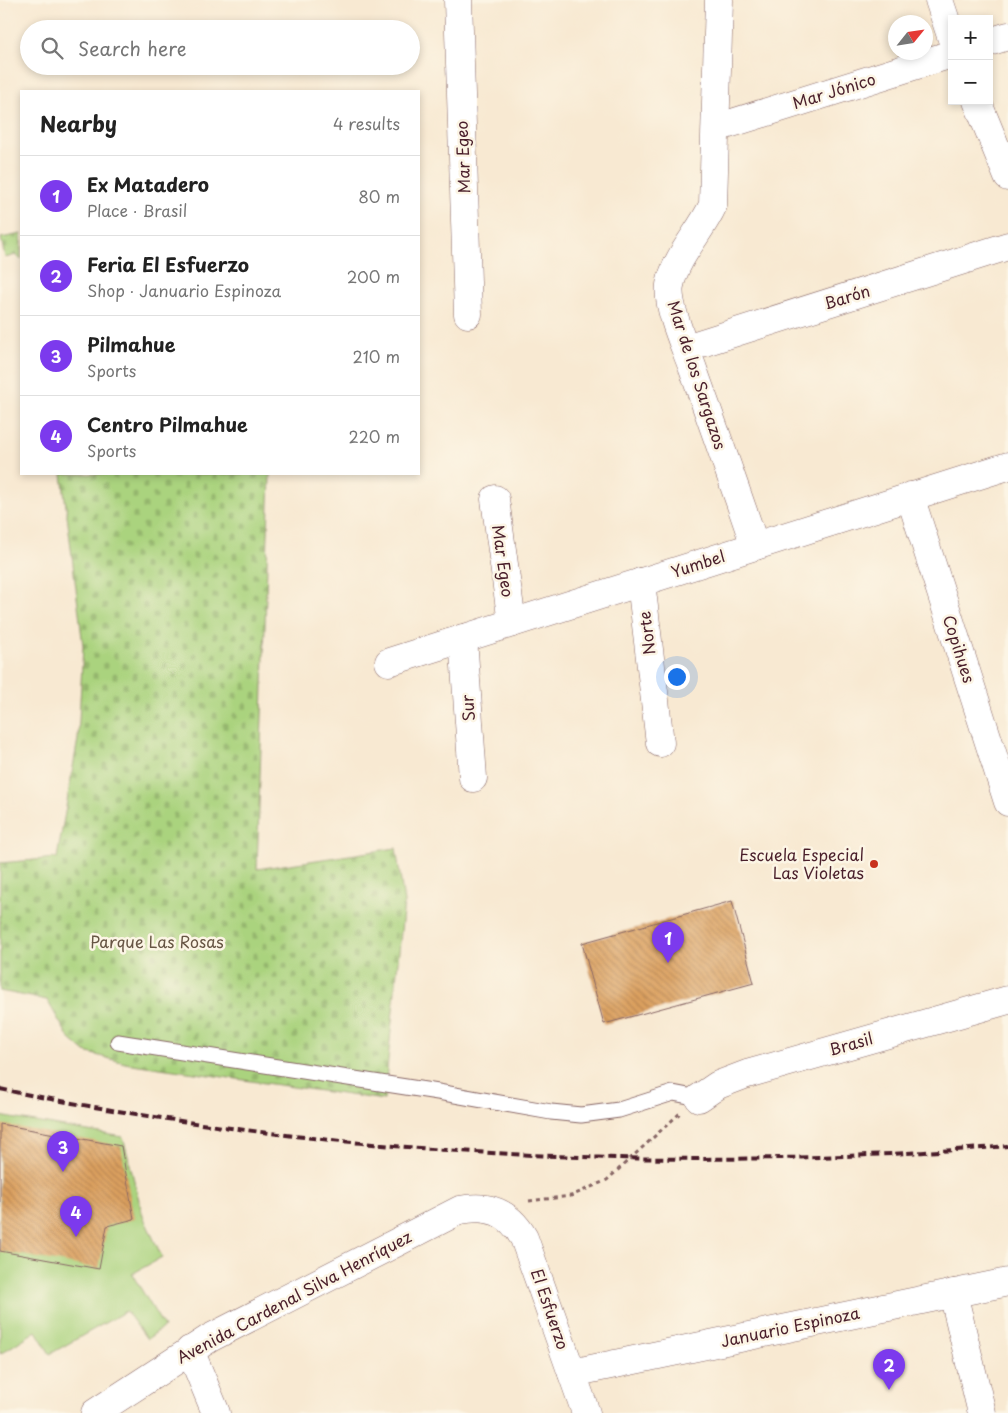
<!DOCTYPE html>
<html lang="en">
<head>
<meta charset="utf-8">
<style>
  :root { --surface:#fff; --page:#f2f2f2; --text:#222; --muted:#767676; --line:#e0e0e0; --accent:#7c3aed }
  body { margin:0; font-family:"Playpen Sans",sans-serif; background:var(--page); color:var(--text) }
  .controls { position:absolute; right:15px; top:15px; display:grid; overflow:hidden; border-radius:0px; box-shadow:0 2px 8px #0003 }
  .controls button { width:45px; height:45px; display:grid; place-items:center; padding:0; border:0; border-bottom:1px solid var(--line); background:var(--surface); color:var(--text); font:25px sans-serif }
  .compass { position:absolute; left:888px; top:15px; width:45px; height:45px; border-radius:50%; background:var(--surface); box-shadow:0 2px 8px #0003; rotate:60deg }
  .you { position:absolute; left:676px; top:676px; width:18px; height:18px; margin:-12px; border:4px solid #fff; border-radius:50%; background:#1a73e8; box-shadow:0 0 0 8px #1a73e833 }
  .badge { display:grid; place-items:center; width:32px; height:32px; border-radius:50%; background:var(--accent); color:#fff; font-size:16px; font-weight:700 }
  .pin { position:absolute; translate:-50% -41px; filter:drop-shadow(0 1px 2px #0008) }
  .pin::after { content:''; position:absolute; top:26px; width:18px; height:15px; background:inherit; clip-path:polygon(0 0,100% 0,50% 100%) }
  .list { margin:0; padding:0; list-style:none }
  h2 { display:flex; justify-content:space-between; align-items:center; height:65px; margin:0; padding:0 20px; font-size:21px }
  h2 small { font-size:16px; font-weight:400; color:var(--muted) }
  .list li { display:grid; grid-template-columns:32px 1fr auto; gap:15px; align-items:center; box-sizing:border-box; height:80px; padding:0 20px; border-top:1px solid var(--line) }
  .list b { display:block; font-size:19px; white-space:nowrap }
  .list p { margin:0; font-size:16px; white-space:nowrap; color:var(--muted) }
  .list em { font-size:16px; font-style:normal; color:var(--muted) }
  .icon { flex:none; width:28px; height:28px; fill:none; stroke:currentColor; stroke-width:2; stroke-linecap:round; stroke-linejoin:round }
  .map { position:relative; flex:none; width:1008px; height:1413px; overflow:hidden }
  .search { position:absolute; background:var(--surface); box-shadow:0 2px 8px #0003; left:20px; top:20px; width:400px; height:55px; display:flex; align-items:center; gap:12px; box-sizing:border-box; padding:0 18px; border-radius:28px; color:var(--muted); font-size:19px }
  .panel { position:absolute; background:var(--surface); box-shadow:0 2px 8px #0003; left:20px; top:90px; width:400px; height:385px; border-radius:0px }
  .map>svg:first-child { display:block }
</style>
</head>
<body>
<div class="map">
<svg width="1008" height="1413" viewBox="0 0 1008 1413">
  <defs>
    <pattern id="cemetery-stones" width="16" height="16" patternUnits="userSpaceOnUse" patternTransform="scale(1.25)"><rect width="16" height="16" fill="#aad37e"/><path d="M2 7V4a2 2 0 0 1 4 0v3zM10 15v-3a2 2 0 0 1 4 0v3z" fill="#94b56d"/></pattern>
    <pattern id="building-back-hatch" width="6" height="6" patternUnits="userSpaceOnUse" patternTransform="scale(1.25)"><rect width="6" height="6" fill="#dba05f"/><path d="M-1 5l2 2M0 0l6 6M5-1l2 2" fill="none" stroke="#b4824f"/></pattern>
  </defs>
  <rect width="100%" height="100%" fill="#fcf5e5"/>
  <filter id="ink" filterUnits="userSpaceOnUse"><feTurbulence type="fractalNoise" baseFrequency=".02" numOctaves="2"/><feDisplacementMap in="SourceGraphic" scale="10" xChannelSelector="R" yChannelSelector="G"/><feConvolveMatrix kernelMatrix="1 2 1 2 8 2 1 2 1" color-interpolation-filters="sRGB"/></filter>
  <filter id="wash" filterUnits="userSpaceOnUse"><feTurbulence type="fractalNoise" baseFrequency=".0096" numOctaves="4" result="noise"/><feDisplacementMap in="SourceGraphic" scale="20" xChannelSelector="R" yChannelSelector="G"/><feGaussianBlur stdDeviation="1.12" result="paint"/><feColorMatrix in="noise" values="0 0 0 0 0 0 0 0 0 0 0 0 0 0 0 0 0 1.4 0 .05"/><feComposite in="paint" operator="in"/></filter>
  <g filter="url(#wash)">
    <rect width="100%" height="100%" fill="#f8e9d2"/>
    <path fill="#aad37e" stroke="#7a7954" d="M0,1116L123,1137L143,1216L162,1257L132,1274L164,1327L147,1339L126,1311L50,1354L36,1331L0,1354Z"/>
    <g fill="url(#cemetery-stones)" stroke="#7a7954">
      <path d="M21,234V260L16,255L5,258L1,238Z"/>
      <path d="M62,474H270L257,869L396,848L404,902L384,1100L125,1063L85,1052L69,1038L47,1000L0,991V863L57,858L78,739L83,646Z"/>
    </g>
    <g id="blocks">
      <g fill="url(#building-back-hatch)">
        <path d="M732,901L754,983L604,1024L582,943Z"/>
        <path d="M0,1124L121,1146L134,1219L107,1226L99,1269L0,1251Z"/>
      </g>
    </g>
  </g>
  <g filter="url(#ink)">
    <use href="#blocks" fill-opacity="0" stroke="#876665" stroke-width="1"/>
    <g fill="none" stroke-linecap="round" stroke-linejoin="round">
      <g stroke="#876665" stroke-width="17">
        <path id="service" d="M118,1042L438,1092L551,1112L581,1115L619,1110L673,1093L699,1098"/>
      </g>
      <g stroke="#876665" stroke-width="29">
        <g id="minor">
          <path d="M458,0L468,314"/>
          <path d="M719,0L713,205C701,232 676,256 670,285C666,306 686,349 693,369C714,428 735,487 755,546"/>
          <path d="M939,0L952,39"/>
          <path d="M989,42L1008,36"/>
          <path d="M977,101L1008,177"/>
          <path d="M716,128L952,54"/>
          <path d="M686,348L1008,246"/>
          <path d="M910,496L1008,802"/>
          <path d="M495,499L512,623"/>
          <path d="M641,582L660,743"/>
          <path d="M463,638L473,778"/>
          <path d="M389,662L1008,466"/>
          <path d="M699,1098L718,1085L747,1074L1008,1000"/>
          <path d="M953,1293L982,1413"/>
          <path d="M190,1350L216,1413"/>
        </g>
      </g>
      <g stroke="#876665" stroke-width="29">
        <g id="tertiary">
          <path d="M572,1373L1008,1282"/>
          <path d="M95,1413L210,1338L460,1210C489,1204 509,1212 524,1238L586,1413"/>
        </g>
      </g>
      <path stroke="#876665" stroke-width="3" stroke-dasharray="4 4" stroke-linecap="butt" d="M529,1201L571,1196L607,1180L680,1113"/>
      <use href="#service" stroke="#fff" stroke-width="15"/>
      <use href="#minor" stroke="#fff" stroke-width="28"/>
      <use href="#tertiary" stroke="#fff" stroke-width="28"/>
      <path stroke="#4a1f2b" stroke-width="4" stroke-dasharray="8 4" stroke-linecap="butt" d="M0,1089C331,1157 671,1174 1008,1146"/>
    </g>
  </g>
  <circle fill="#c8321e" stroke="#fcf5e5" stroke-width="2" cx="874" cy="864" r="5"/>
  <g text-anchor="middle" stroke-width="5" stroke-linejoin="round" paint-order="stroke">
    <g font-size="16" fill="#4a1f2b" stroke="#fcf5e5">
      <text transform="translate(834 91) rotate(-17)" y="6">Mar Jónico</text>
      <text transform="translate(463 157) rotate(-92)" y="6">Mar Egeo</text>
      <text transform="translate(847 297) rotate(-17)" y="6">Barón</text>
      <text transform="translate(697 375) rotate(72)" y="6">Mar de los Sargazos</text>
      <text transform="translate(503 561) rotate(82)" y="6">Mar Egeo</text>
      <text transform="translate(698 564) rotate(-18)" y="6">Yumbel</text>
      <text transform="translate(647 633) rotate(-97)" y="6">Norte</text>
      <text transform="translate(959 649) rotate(72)" y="6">Copihues</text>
      <text transform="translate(468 708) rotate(-94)" y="6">Sur</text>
      <text transform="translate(851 1044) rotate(-16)" y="6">Brasil</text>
      <text transform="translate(294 1297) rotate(-28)" y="6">Avenida Cardenal Silva Henríquez</text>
      <text transform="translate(550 1309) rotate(71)" y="6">El Esfuerzo</text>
      <text transform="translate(790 1327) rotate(-12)" y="6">Januario Espinoza</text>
    </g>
    <g font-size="16" fill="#4a1f2b" stroke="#fcf5e5" text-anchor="end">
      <text x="864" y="861">Escuela Especial<tspan x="864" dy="18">Las Violetas</tspan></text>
    </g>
    <g font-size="16" fill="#675544" stroke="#fcf5e5">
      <text x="157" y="948">Parque Las Rosas</text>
    </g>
  </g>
</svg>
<div class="controls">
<button>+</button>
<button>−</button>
</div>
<svg class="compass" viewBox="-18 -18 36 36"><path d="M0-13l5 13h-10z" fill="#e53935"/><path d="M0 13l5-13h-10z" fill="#767676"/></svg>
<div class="you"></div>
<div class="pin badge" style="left:668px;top:963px">1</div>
<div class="pin badge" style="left:889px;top:1390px">2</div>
<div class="pin badge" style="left:63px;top:1172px">3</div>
<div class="pin badge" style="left:76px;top:1237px">4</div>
<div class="search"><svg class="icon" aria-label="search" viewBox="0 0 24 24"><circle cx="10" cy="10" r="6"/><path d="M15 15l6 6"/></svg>Search here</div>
<section class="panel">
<h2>Nearby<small>4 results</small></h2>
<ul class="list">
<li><span class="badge">1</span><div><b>Ex Matadero</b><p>Place · Brasil</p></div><em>80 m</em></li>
<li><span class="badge">2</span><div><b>Feria El Esfuerzo</b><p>Shop · Januario Espinoza</p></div><em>200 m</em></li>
<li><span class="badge">3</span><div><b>Pilmahue</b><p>Sports</p></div><em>210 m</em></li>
<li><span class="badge">4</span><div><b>Centro Pilmahue</b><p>Sports</p></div><em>220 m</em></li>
</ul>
</section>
</div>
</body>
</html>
